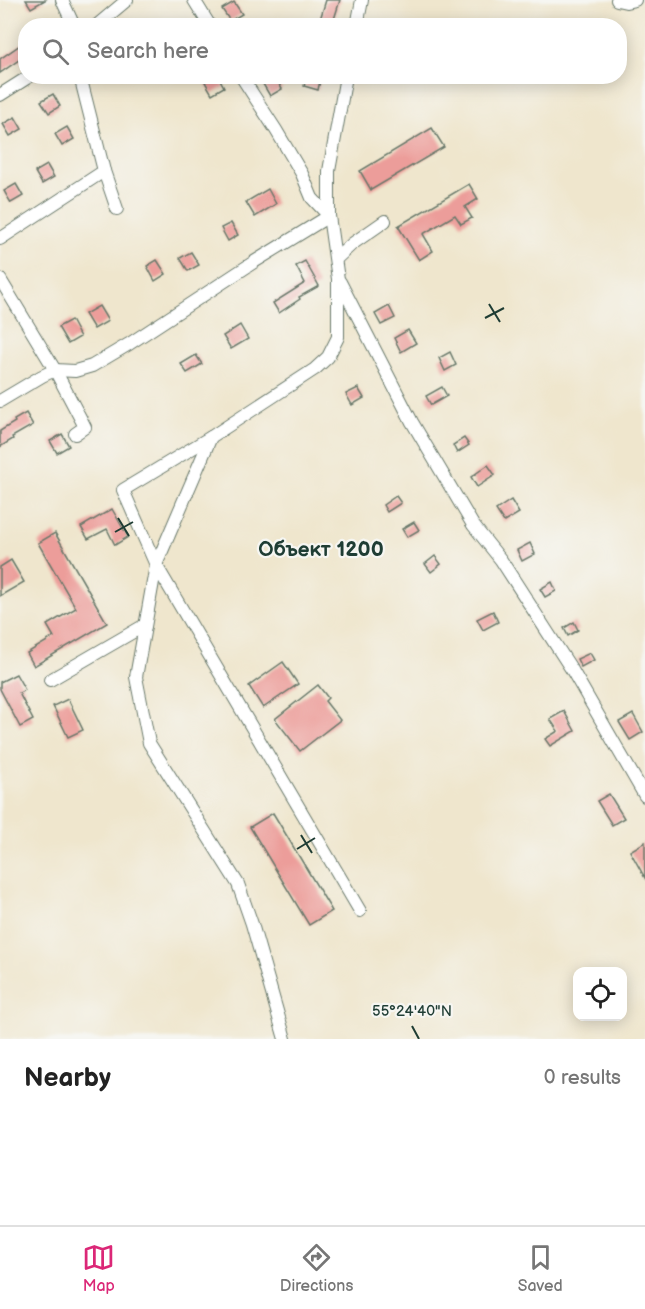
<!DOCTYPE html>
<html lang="en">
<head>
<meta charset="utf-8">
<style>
  :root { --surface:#fff; --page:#f6f6f6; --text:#222; --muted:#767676; --line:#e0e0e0; --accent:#db2777 }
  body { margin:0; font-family:"Balsamiq Sans",sans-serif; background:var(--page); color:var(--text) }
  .controls { position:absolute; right:18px; bottom:18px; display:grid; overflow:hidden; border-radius:12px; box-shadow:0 3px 15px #0003 }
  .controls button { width:54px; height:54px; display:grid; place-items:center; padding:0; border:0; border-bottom:2px solid var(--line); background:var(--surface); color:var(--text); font:30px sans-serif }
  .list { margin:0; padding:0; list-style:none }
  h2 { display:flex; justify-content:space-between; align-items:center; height:78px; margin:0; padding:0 24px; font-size:26px }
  h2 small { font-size:20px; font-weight:400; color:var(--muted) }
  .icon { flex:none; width:33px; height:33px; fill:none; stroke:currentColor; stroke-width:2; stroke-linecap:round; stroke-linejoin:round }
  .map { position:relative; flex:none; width:645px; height:1039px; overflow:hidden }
  .search { position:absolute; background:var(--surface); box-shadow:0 3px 15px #0003; left:18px; right:18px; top:18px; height:66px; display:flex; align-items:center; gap:15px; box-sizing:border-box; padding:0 21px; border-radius:24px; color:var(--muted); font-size:22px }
  .sheet { height:186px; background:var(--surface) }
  nav { display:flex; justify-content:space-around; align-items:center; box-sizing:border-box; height:84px; border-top:2px solid var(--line); background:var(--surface); font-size:16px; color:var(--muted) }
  nav a { display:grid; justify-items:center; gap:3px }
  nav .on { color:var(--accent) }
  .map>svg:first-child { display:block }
</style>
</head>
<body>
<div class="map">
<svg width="645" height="1039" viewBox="0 0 645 1039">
  <rect width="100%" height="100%" fill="#f6f6f2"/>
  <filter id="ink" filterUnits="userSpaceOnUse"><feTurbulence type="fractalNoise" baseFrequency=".0167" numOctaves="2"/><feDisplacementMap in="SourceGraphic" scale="12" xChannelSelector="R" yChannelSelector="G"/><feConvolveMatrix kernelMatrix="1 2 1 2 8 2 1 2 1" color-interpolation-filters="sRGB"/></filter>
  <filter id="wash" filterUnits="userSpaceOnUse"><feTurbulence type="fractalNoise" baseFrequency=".008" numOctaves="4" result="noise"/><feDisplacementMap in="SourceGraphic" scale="24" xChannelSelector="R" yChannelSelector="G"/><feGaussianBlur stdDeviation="1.35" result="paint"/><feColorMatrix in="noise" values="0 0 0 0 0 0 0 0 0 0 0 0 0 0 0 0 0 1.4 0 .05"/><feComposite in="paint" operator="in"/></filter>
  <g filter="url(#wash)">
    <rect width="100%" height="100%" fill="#efe6cd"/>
    <g id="blocks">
      <g fill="#ec9d9a">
        <path d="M26,0H45L31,8Z"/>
        <path d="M326,0H340L332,26H318Z"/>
        <path d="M234,2L242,14L230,21L222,9Z"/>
        <path d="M26,41V59L21,62L19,60L0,73V59Z"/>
        <path d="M214,76H218L224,87L212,94L205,82Z"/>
        <path d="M307,76H321L318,90L304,86Z"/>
        <path d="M275,77L282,89L270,96L263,84Z"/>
        <path d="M53,94L60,106L49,113L41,101Z"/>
        <path d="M15,117L22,129L10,136L3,124Z"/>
        <path d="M67,127L74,139L62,146L55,134Z"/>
        <path d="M432,128L444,147L371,190L360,171Z"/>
        <path d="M47,165L54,177L42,184L35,172Z"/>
        <path d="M16,184L23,196L11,203L4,191Z"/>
        <path d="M469,184L478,199L465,207L472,218L461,224L455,215L423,234L433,251L419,260L398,226Z"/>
        <path d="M268,189L276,204L255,217L246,202Z"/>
        <path d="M231,223L238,235L228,241L221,228Z"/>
        <path d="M191,252L199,265L188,271L180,258Z"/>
        <path d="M157,260L166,274L155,281L147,266Z"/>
        <path d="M305,261L319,286L299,297L300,299L279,313L273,303L305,283L296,266Z"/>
        <path d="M99,306L108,321L94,329L85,314Z"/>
        <path d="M389,306L395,318L381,325L375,314Z"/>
        <path d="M71,320L80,337L68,344L58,327Z"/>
        <path d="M240,325L248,339L231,349L223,336Z"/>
        <path d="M408,330L416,343L401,352L394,338Z"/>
        <path d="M450,352L456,365L445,371L439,358Z"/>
        <path d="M196,355L202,364L187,373L181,364Z"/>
        <path d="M442,387L447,396L431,405L426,396Z"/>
        <path d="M358,388L364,398L352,405L346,394Z"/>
        <path d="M26,413L33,425L12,437L13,439L0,447V431L15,422L14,420Z"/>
        <path d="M62,434L69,446L57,453L50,441Z"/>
        <path d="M464,438L469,445L457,453L453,445Z"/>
        <path d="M488,465L495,475L477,487L471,477Z"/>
        <path d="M396,496L401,503L387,512L383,505Z"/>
        <path d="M511,500L519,513L504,522L496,510Z"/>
        <path d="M112,509L128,537L115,545L107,529L88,539L81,527Z"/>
        <path d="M414,522L419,530L407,537L402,529Z"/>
        <path d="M55,533L107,623L34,666L27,653L54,637L47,625L76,608L38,543Z"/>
        <path d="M530,543L535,554L522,561L517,550Z"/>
        <path d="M435,556L441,564L431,572L425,564Z"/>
        <path d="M11,560L24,582L0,596V567Z"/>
        <path d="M552,582L556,591L545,597L540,589Z"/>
        <path d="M493,611L498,622L483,630L477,619Z"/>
        <path d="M574,622L578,630L568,636L564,628Z"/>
        <path d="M590,653L594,660L581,667L577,659Z"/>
        <path d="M283,662L298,684L263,708L249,686Z"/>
        <path d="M16,674L25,690L19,693L33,720L20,727L0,689V682Z"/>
        <path d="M318,685L328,698L325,701L340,720L300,751L275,719Z"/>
        <path d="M68,699L83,730L68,737L53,706Z"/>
        <path d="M564,711L575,731L550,746L545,739L558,731L550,719Z"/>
        <path d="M633,714L643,732L630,740L619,722Z"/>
        <path d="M609,794L624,818L612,825L597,801Z"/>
        <path d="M273,813L332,911L309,925L250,827Z"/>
        <path d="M645,842V878L630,851Z"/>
      </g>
    </g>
  </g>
  <g filter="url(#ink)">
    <use href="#blocks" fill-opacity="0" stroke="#68786a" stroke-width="1.5"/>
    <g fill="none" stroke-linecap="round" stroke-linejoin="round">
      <g stroke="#68786a" stroke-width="14">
        <g id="minor">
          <path d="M62,0L74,26"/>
          <path d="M194,0L210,26"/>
          <path d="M617,0L626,2L635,0"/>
          <path d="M96,26L127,0"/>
          <path d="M357,26L362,0"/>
          <path d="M0,95L30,76"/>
          <path d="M104,171L117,209"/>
          <path d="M0,239L104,171L80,76"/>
          <path d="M336,259L352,244L385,221"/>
          <path d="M0,279L55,370L85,427L75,434"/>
          <path d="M340,282L412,422L473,525L501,560L572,670L645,796"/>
          <path d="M0,401L42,376L55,370L75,371L92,366L129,344L254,262L329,216L312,198L302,174L276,130L241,76"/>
          <path d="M211,437L123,490L156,565L360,911"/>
          <path d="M50,680L145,625"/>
          <path d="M285,1039L252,924L238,884L149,743L136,677L156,565L211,437L315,369L328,357L338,337V279L329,216V171L346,76"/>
        </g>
      </g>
      <use href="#minor" stroke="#fff" stroke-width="12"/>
    </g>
  </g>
  <path fill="none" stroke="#1f3d34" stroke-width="2" d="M489,304L500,322M485,318L504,308M118,518L129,536M115,532L133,522M301,835L312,853M297,849L315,838M412,1026L419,1039"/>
  <g text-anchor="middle" stroke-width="4.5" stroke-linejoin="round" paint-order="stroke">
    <g font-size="21" font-weight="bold" fill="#1f3d34" stroke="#f6f6f2">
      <text x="321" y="556">Объект 1200</text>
    </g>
  </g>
  <g font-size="15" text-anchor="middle" fill="#1f3d34" stroke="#f6f6f2" stroke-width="4.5" stroke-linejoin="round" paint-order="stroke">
    <text x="412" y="1016">55°24'40"N</text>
  </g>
</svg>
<div class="controls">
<button><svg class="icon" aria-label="locate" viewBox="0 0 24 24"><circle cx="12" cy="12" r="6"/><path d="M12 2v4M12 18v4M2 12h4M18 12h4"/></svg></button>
</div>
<div class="search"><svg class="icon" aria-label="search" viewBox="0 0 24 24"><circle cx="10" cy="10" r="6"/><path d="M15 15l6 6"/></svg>Search here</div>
</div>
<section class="sheet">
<h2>Nearby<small>0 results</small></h2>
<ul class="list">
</ul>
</section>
<nav>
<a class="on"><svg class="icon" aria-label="map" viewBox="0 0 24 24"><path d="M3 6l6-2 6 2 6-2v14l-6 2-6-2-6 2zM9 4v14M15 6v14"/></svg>Map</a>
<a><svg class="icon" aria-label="directions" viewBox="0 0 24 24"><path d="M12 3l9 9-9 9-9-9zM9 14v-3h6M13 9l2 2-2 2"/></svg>Directions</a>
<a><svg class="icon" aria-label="saved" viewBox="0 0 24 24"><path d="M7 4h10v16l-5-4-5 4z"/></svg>Saved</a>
</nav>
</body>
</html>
